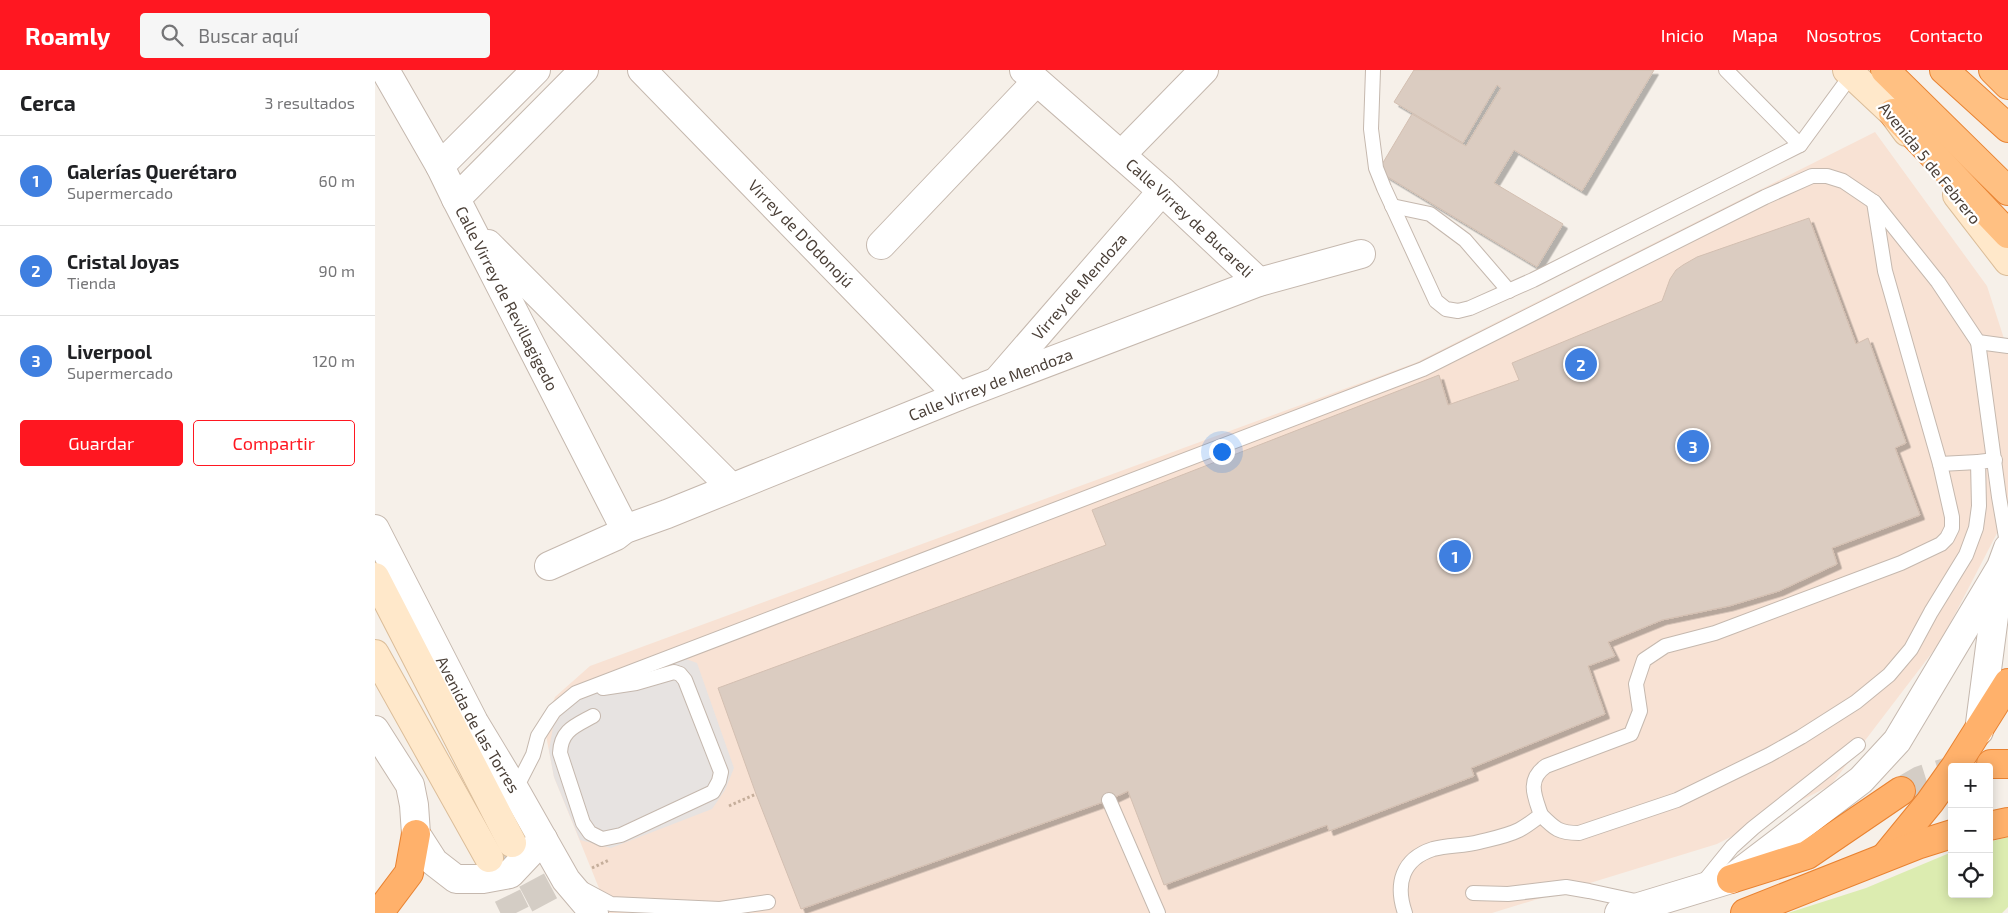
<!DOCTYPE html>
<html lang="es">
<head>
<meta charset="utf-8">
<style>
  :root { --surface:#fff; --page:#f6f6f6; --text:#202124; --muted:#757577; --line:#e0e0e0; --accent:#ff1721 }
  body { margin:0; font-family:"Exo 2",sans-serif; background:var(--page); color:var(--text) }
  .controls { position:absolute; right:15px; bottom:15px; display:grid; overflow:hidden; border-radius:5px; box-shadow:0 2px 12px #0003 }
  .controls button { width:45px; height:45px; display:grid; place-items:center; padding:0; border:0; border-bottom:1px solid var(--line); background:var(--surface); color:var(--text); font:25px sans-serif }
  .you { position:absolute; left:846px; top:381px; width:18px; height:18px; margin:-12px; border:4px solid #fff; border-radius:50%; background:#1a73e8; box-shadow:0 0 0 8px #1a73e833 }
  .badge { display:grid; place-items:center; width:32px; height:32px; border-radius:50%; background:var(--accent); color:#fff; font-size:16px; font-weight:700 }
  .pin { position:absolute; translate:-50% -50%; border:2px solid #fff; box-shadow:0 1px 5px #0006 }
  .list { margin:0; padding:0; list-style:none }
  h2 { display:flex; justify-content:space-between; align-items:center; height:65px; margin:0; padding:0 20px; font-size:21px }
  h2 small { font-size:16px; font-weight:400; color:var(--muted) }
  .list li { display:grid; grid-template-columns:32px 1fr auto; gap:15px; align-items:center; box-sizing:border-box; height:90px; padding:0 20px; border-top:1px solid var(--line) }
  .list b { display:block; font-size:19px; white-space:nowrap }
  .list p { margin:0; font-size:16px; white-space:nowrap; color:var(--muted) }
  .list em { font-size:16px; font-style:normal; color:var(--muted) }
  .actions { display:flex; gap:10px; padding:15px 20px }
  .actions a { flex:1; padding:11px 0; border:1px solid var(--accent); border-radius:5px; text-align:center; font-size:18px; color:var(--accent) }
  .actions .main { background:var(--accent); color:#fff }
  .icon { flex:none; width:28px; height:28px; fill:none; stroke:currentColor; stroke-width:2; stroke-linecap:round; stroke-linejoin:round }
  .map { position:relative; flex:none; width:1633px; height:843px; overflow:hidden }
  header { display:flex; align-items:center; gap:30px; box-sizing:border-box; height:70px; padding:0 25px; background:var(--accent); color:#fff }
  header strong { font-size:24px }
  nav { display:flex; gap:28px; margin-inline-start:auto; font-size:18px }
  .search { width:350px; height:45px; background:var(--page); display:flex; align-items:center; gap:12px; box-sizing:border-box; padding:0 18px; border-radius:5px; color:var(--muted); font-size:19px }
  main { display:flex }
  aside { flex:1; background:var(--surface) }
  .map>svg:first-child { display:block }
</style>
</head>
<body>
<header>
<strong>Roamly</strong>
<div class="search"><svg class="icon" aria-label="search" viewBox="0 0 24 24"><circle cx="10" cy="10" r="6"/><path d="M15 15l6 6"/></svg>Buscar aquí</div>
<nav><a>Inicio</a><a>Mapa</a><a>Nosotros</a><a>Contacto</a></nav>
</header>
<main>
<aside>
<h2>Cerca<small>3 resultados</small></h2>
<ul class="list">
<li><span class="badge" style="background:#3f7fe0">1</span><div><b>Galerías Querétaro</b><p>Supermercado</p></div><em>60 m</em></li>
<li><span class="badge" style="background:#3f7fe0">2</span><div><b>Cristal Joyas</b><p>Tienda</p></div><em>90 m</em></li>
<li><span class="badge" style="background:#3f7fe0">3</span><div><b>Liverpool</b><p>Supermercado</p></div><em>120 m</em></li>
</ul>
<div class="actions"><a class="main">Guardar</a><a>Compartir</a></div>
</aside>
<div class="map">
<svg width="1633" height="843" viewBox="0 0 1633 843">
  <defs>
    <filter id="shadow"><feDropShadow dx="4.5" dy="4.5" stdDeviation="0" flood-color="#0004"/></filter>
  </defs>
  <rect width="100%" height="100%" fill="#f6f0e9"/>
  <path fill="#f8e2d4" d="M1500,62L1612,216L1633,281V442L1566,571L1456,715L1342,774L1117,843H234L179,707L169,655L180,627L215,596L1040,293Z"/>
  <path fill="#dcecb0" d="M1633,767V837L1627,843H1413L1491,818L1577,782V824H1614V772Z"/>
  <path fill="#e7e3e1" d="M308,588L322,593L359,698L350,720L337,739L236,778L205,770L179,707L174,680L178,657L191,636L212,622Z"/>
  <g fill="#dbccc1" stroke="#d3bfb1" filter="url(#shadow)">
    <path d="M1039,0H1279L1207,121L1139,80L1119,113L1188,154L1162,197L1003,101L1037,44L1091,76L1126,18L1122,15L1088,73L1019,32Z"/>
    <path d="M1434,148L1481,274L1493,268L1531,373L1520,378L1545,445L1457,478L1462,494L1404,521L1354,536L1287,550L1233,572L1240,586L1213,596L1230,644L1096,698L1099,706L954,761L952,755L789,815L753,721L734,730L426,839L381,724L343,618L731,475L717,440L1064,305L1073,335L1144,310L1137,293L1287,231L1295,209L1301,200L1308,195L1322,187Z"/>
  </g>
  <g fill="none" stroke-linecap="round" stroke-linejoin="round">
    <g stroke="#d4cdc5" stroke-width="28" stroke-dasharray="28 14" stroke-linecap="butt">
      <path d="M137,773L174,843"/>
      <path d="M114,788L141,843"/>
    </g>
    <path stroke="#d4cdc5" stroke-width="28" stroke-dasharray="28 14" stroke-linecap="butt" d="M1526,721L1545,710L1577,700"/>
    <g stroke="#c5b8ae" stroke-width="16">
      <g id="service">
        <path d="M998,0L996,59L1001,98L1009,118L1061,231L1071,239L1083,241L1095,238L1158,210L1425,75L1477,4"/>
        <path d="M1351,0L1425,75"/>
        <path d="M1017,136L1055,144L1090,170L1134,221"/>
        <path d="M1603,272L1624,427L1633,479"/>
        <path d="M1565,394L1603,392"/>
        <path d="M218,646C200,656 186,660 185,683L208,753L215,763L227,769L246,765L338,722L344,711L346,702L310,610L305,604L299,602L261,613L228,618"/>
        <path d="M140,720L158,685L163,666L179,641L201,623L1048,299L1390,127L1437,106H1452L1468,111L1499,132L1563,212L1603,272L1633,276"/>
        <path d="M734,730L783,843"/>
        <path d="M1166,745C1180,759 1184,763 1204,763L1302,730L1394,685L1426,667L1481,632L1514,605L1536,579L1556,542L1591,485L1601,458L1604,436L1603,392L1620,390"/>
        <path d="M1327,814L1357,777L1378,758L1483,675"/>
        <path d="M208,819L236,834L345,839L393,832"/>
        <path d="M1098,823L1133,824L1191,817L1214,821L1265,832"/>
        <path d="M1030,843C1020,814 1027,789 1058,779C1073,775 1089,776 1104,772C1116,769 1132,766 1144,760C1152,756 1159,750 1166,745C1160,727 1151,710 1171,696L1256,664L1265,641L1261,614L1269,590L1290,576L1340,563L1526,493L1566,474L1572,468L1577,458V447L1565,394L1510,201L1499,132"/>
      </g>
    </g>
    <g stroke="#c5b8ae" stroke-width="30">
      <g id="minor">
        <path id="s1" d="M10,0L65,96L81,129L250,459"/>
        <path id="s2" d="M267,0L584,326"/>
        <path id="s3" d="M649,0L787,121L884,212"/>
        <path d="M746,85L829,0"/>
        <path d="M65,96L161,0"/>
        <path d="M81,129L209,0"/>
        <path d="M113,174L356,417"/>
        <path d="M506,175L661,12"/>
        <path id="s4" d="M623,310L787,121"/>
        <path id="s5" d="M0,459L99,652L140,720L191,810L219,843"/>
        <path id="s6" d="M174,496L241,466L250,459L292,444L584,326L884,212L986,184"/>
        <path d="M0,660L35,715L39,735L41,764L59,792L81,809H108L135,804L168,769"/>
        <path d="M1604,661L1624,508"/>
        <path d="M1244,843L1356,809L1486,710L1522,671L1626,497L1633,478"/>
      </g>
    </g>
    <g stroke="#dbbd99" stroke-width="30">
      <g id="secondary">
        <path d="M1472,0L1518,43L1532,62"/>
        <path d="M1582,125L1633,191"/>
        <path d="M0,507L137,773"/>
        <path d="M0,584L114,788"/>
      </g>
    </g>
    <g stroke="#e88231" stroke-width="30">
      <g id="trunk">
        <path d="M1510,0L1633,121"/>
        <path d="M1569,0L1633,58"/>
        <path d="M1618,0L1633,15"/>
        <path d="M1518,43L1633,164"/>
      </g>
    </g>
    <g stroke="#e88231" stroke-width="30">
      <g id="motorway">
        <path d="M1616,694H1633"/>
        <path d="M1580,697L1633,613"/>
        <path d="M1614,756L1633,752"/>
        <path d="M1510,787L1555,732L1577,701"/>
        <path d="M1356,809L1432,785L1526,721"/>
        <path d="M4,843L34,803L41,764"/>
        <path d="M1370,843L1542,775L1577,764"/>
      </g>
    </g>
    <g stroke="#c5ae9b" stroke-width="3" stroke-dasharray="2.5 2.5" stroke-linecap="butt">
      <path d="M354,736L381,724"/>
      <path d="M217,798L234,790"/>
    </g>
    <use href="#service" stroke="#fff" stroke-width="14"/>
    <use href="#minor" stroke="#fff" stroke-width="28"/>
    <use href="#secondary" stroke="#ffe8ca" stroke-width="28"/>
    <use href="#trunk" stroke="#ffc082" stroke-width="28"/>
    <use href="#motorway" stroke="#ffb16b" stroke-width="28"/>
  </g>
  <g text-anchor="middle" stroke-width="4.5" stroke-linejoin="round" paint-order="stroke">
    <g font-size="16" fill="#4a3f37" stroke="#fff">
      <text transform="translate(1555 93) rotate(51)" y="6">Avenida 5 de Febrero</text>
      <text dy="6" stroke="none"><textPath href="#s3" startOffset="222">Calle Virrey de Bucareli</textPath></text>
      <text dy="6" stroke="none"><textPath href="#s2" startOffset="228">Virrey de D'Odonojú</textPath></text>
      <text dy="6" stroke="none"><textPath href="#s4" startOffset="124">Virrey de Mendoza</textPath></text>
      <text dy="6" stroke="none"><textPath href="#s1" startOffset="259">Calle Virrey de Revillagigedo</textPath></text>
      <text dy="6" stroke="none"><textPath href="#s6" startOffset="478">Calle Virrey de Mendoza</textPath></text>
      <text dy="6" stroke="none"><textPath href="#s5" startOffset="221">Avenida de las Torres</textPath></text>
    </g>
  </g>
</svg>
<div class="controls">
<button>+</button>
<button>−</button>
<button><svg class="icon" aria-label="locate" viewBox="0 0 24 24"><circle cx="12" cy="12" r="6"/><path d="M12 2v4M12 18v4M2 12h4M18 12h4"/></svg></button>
</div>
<div class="you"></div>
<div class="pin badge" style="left:1080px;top:486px;background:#3f7fe0">1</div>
<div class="pin badge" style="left:1206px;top:294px;background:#3f7fe0">2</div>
<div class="pin badge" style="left:1318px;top:376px;background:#3f7fe0">3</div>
</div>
</main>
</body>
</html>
